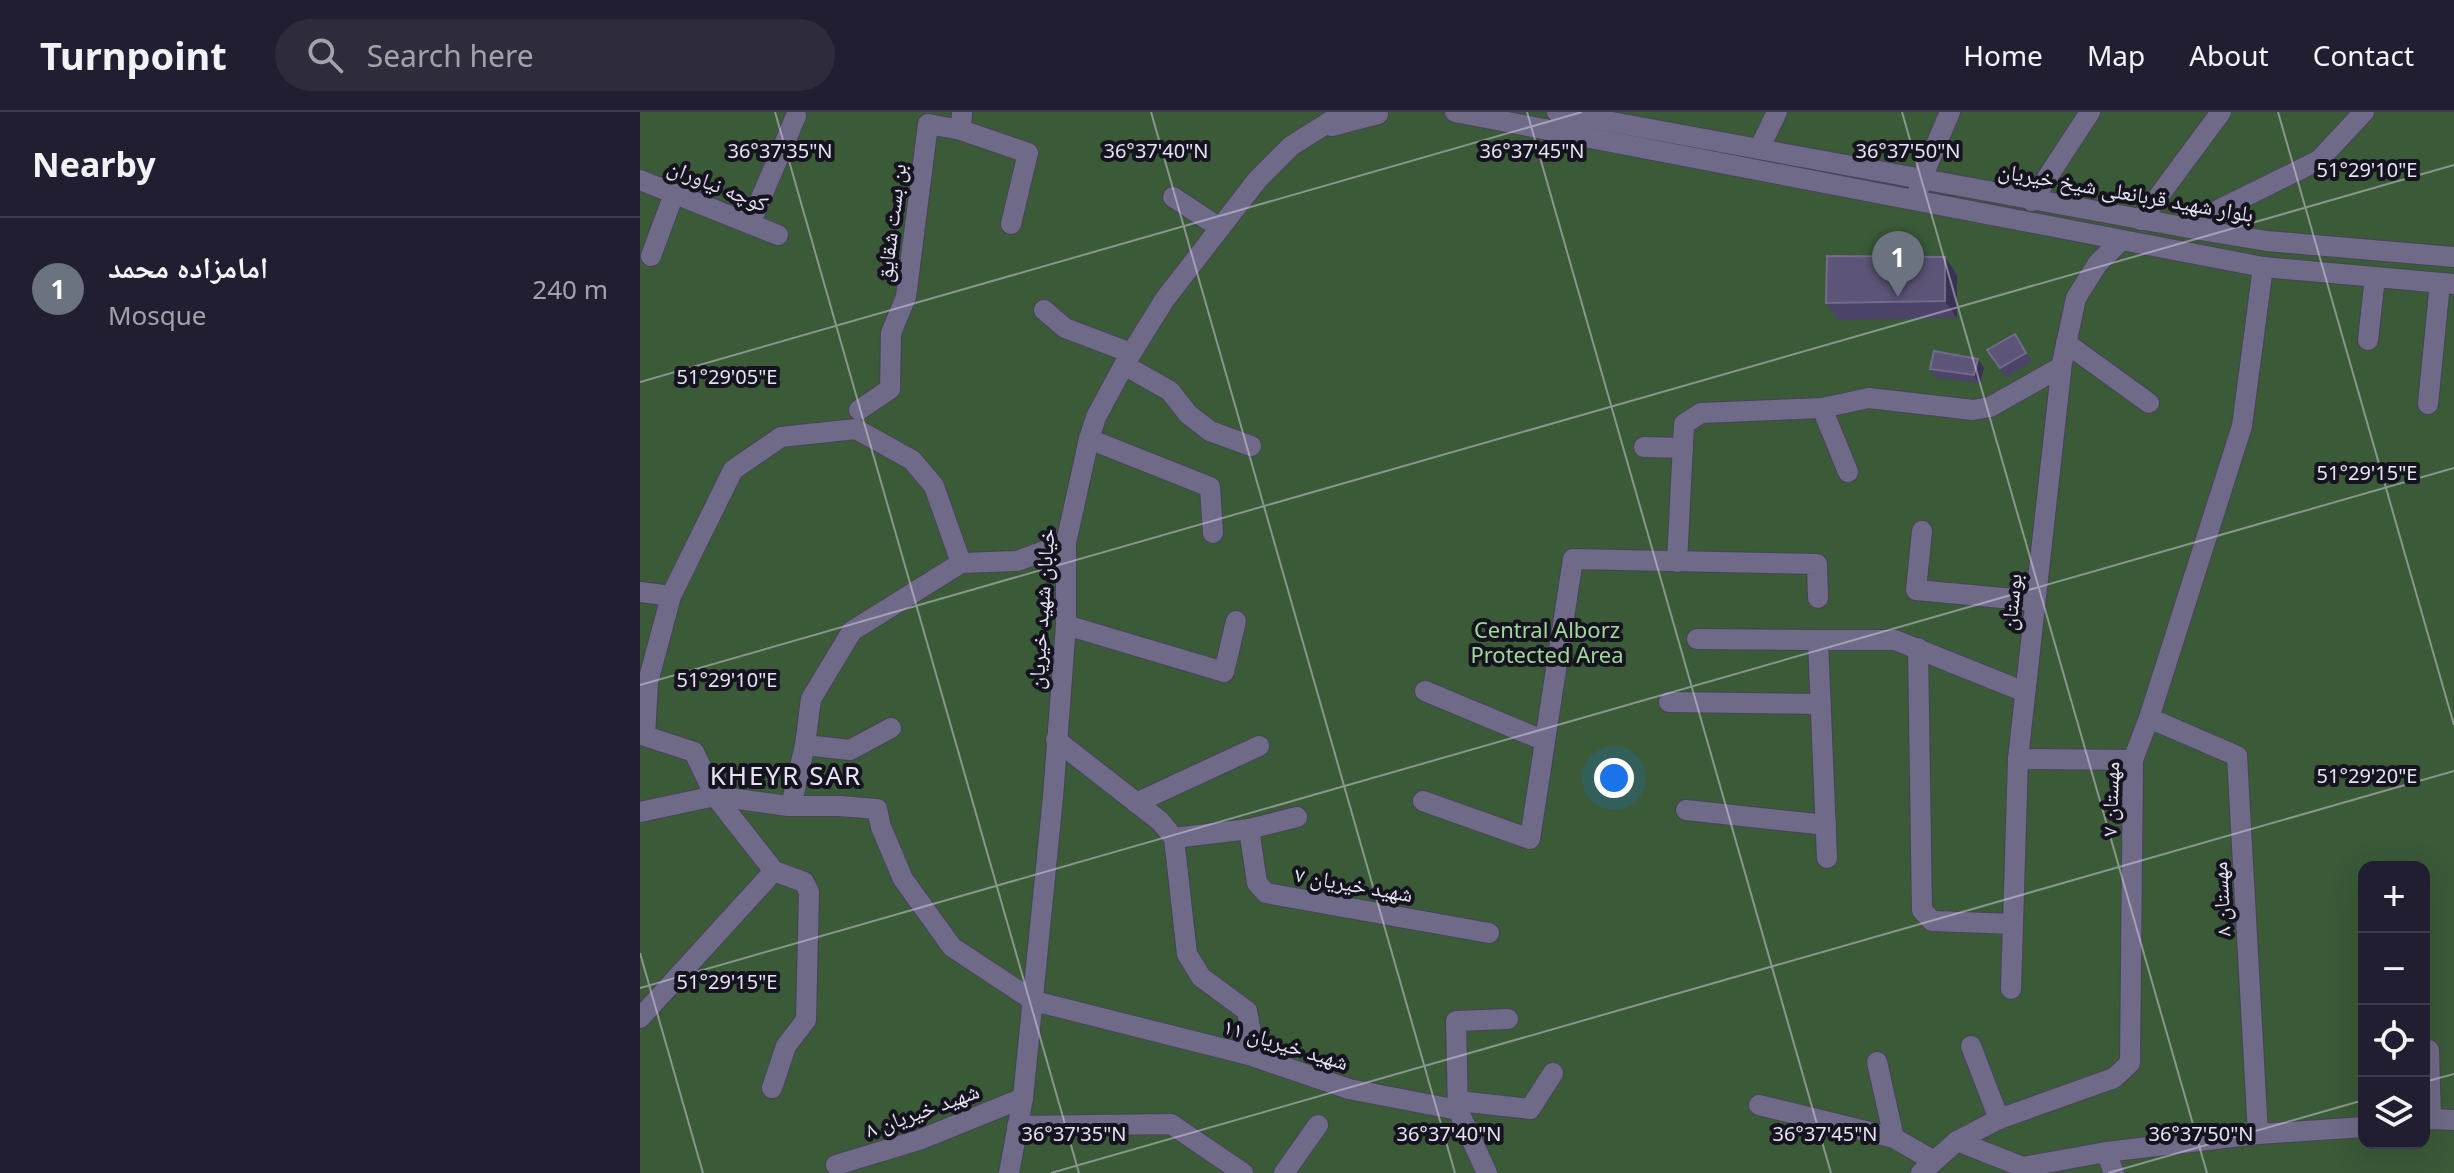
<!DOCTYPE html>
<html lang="en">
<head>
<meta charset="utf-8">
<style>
  :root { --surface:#221e31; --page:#2e2b3d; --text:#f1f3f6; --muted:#a2a2ab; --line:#3f3c4d; --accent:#bca0f2 }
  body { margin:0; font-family:"Noto Sans","Noto Naskh Arabic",sans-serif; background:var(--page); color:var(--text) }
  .controls { position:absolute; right:24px; bottom:24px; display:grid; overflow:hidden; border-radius:16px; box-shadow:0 8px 32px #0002 }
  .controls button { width:72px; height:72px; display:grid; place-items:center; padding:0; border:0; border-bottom:2px solid var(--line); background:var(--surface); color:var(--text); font:40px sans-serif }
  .you { position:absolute; left:974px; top:666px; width:28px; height:28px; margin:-20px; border:6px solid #fff; border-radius:50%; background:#1a73e8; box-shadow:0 0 0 12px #1a73e833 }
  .badge { display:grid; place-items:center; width:52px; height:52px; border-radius:50%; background:var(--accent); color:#fff; font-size:26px; font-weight:700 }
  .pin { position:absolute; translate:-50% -66px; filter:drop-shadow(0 2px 4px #0008) }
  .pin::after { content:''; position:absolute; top:42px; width:28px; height:24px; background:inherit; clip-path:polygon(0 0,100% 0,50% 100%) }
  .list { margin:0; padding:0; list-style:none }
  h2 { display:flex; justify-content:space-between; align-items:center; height:104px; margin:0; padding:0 32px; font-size:34px }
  h2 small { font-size:26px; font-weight:400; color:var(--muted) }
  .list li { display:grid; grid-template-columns:52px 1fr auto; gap:24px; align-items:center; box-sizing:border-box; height:144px; padding:0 32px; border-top:2px solid var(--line) }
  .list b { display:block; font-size:30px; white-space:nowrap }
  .list p { margin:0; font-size:26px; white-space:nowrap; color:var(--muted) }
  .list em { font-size:26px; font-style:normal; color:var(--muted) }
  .icon { flex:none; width:44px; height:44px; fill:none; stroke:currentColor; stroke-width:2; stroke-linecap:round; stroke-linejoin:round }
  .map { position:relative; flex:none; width:1814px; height:1061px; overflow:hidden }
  header { display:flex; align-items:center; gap:48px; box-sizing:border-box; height:112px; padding:0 40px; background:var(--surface); border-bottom:2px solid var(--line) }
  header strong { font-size:38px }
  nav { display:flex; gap:44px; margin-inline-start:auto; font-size:28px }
  .search { width:560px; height:72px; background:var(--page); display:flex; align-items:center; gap:20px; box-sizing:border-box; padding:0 28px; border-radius:44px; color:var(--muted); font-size:30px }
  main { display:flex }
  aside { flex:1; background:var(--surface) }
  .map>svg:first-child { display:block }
</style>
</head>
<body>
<header>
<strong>Turnpoint</strong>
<div class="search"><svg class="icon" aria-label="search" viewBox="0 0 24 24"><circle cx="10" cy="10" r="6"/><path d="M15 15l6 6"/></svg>Search here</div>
<nav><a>Home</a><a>Map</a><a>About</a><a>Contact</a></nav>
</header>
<main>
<aside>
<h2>Nearby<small></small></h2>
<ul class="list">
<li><span class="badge" style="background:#6b7280">1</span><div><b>امامزاده محمد</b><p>Mosque</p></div><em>240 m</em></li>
</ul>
</aside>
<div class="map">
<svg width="1814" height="1061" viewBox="0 0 1814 1061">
  <rect width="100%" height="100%" fill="#2e2841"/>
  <path fill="#3a5a38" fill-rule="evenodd" d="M0,0H1814V1061H0ZM1724,755H1784V1031H1724Z"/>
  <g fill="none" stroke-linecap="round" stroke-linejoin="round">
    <g stroke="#484358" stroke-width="22">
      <g id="minor">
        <path d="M815,0L1623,155L1814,172"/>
        <path d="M917,0L1560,118L1627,129L1814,145"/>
        <path d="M692,14L738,2"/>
        <path d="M321,18L388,41L371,112"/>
        <path d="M1119,37L1137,0"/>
        <path d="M0,68L138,123"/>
        <path d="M1278,81L1281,68L1310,0"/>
        <path d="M533,85L580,116"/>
        <path d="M1392,89L1450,0"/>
        <path d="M1501,108L1581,0"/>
        <path d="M110,112L156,4"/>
        <path d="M1560,118L1578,98L1679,48L1724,0"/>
        <path d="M11,144L34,82"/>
        <path d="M404,198L425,216L491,241"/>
        <path d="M1728,228L1735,165"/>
        <path d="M1426,231L1509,291"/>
        <path d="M484,253L530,279L548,302L570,319L611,334"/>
        <path d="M1788,292L1800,171"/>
        <path d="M1182,296L1208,360"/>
        <path d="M219,298L250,277L251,221L266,185L288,12L321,18L322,0"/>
        <path d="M449,327L570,375L573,421"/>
        <path d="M1004,335L1043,336"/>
        <path d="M1282,419L1276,478L1395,489"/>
        <path d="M1037,450L1044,312L1061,301L1182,296L1229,286L1333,298L1350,295L1421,255"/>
        <path d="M0,480L31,484"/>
        <path d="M426,513L584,560L596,509"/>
        <path d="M1057,527L1178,528"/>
        <path d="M1278,536L1282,798L1292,809L1373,812"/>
        <path d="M785,579L905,629"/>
        <path d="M1029,590L1181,592"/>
        <path d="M1509,606L1597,644L1618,1022"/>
        <path d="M416,628L520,709L534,726L609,717L617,771L626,781L849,821"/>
        <path d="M165,633L210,638L251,616"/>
        <path d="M1378,647L1493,648"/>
        <path d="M783,689L890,727L933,447L1177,452L1178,486"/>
        <path d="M496,691L619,634"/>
        <path d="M151,694L165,633L171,587L212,519L321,451L377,449L426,431"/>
        <path d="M1046,698L1186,713"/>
        <path d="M0,700L75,684L148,694H199L237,697L241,715L263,767L312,835L394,889L609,943L709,977L818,998L847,1061"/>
        <path d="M609,717L657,705"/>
        <path d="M534,726L547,842L561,865L607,899L611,920L609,943"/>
        <path d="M1187,746L1178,528H1255L1385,580"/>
        <path d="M1371,877L1378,647L1422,251L1436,186L1458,151L1482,128"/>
        <path d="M0,906L134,759"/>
        <path d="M1331,934L1359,1007"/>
        <path d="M1789,938L1791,1007"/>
        <path d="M1237,950L1254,1026"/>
        <path d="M132,976L146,934L166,908L169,780L164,770L134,759L75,684L54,640L5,624L8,570L31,484L93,358L141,325L216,317L272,348L294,374L321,451"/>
        <path d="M818,989L890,997L913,961"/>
        <path d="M1119,993L1254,1026L1294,1049"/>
        <path d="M818,998L816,909L868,907"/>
        <path d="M1784,1009L1791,1007L1814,1008"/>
        <path d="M377,1014L531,1012L603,1061"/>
        <path d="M1317,1029L1383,1055L1466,1040L1618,1022L1724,1015"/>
        <path d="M1466,1040L1474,1061"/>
        <path d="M196,1053L279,1028L383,986"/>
        <path d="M369,1061L383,986L413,685L426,513V431L449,327L456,305L484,253L525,187L618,67L651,34L705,0"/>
        <path d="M644,1061L678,1013"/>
        <path d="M1281,1061L1317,1029L1359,1007L1474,966L1490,951L1493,648L1509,606L1602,314L1623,155"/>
      </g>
    </g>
    <use href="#minor" stroke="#6f6a87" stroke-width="20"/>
  </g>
  <g fill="#4d4469">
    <path d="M1305,145L1317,163V206L1198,208L1186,191Z"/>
    <path d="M1375,222L1392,250L1366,265L1347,238Z"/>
    <path d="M1338,247L1344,256L1340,271L1296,266L1290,257Z"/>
  </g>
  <g fill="#393253">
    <path d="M1305,145L1317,163V206L1305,189Z"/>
    <path d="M1338,247L1344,256L1340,271L1334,263Z"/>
  </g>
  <g fill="#5d5578" stroke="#726b8c" stroke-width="2">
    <path d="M1187,144L1305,145V189L1186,191Z"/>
    <path d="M1375,222L1386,241L1360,256L1347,238Z"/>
    <path d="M1294,239L1338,247L1334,263L1290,257Z"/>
  </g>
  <path fill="none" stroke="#e6e3f4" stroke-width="2" stroke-opacity="0.45" d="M135,0L439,1061M511,0L815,1061M887,0L1191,1061M1262,0L1567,1061M1638,0L1814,613M0,270L942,0M0,573L1814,53M0,841L63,1061M0,876L1814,356M1784,970L1814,962M411,1061L1814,659M1468,1061L1724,988"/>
  <g text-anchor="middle" stroke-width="8" stroke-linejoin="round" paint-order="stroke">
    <g font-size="22" fill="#e6e3f4" stroke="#15131e">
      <text transform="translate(78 73) rotate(22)" y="8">کوچه نیاوران</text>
      <text transform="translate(1486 80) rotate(10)" y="8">بلوار شهید قربانعلی شیخ خیریان</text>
      <text transform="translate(251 111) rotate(-83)" y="8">بن بست شقایق</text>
      <text transform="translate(1371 490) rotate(-84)" y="8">بوستان</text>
      <text transform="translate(401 497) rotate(-86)" y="8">خیابان شهید خیریان</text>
      <text transform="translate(1470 687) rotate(-88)" y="8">مهستان ۷</text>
      <text transform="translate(714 772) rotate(10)" y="8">شهید خیریان ۷</text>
      <text transform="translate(1581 787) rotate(-93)" y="8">مهستان ۸</text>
      <text transform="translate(646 932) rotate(17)" y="8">شهید خیریان ۱۱</text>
      <text transform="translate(282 998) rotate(-20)" y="8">شهید خیریان ۸</text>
    </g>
    <g font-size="22" fill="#a0d79d" stroke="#15131e">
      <text x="907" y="526">Central Alborz<tspan x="907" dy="25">Protected Area</tspan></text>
    </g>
    <g font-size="26" letter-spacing="2" fill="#e6e3f4" stroke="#15131e">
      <text x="146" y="673">KHEYR SAR</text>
    </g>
  </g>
  <g font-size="20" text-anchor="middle" fill="#e6e3f4" stroke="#15131e" stroke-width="8" stroke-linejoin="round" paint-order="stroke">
    <text x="140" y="46">36°37'35"N</text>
    <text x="516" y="46">36°37'40"N</text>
    <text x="892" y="46">36°37'45"N</text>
    <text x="1268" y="46">36°37'50"N</text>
    <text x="1727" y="65">51°29'10"E</text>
    <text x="87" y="272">51°29'05"E</text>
    <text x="1727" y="368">51°29'15"E</text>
    <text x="87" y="575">51°29'10"E</text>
    <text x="1727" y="671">51°29'20"E</text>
    <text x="87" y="877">51°29'15"E</text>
    <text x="434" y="1029">36°37'35"N</text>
    <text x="809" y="1029">36°37'40"N</text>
    <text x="1185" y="1029">36°37'45"N</text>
    <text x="1561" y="1029">36°37'50"N</text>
  </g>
</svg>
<div class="controls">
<button>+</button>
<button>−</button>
<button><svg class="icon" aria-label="locate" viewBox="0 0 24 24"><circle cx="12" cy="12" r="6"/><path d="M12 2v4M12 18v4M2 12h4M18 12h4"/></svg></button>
<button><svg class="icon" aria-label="layers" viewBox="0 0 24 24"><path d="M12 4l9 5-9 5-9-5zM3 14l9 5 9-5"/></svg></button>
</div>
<div class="you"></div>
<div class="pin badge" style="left:1258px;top:185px;background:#6b7280">1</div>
</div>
</main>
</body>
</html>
